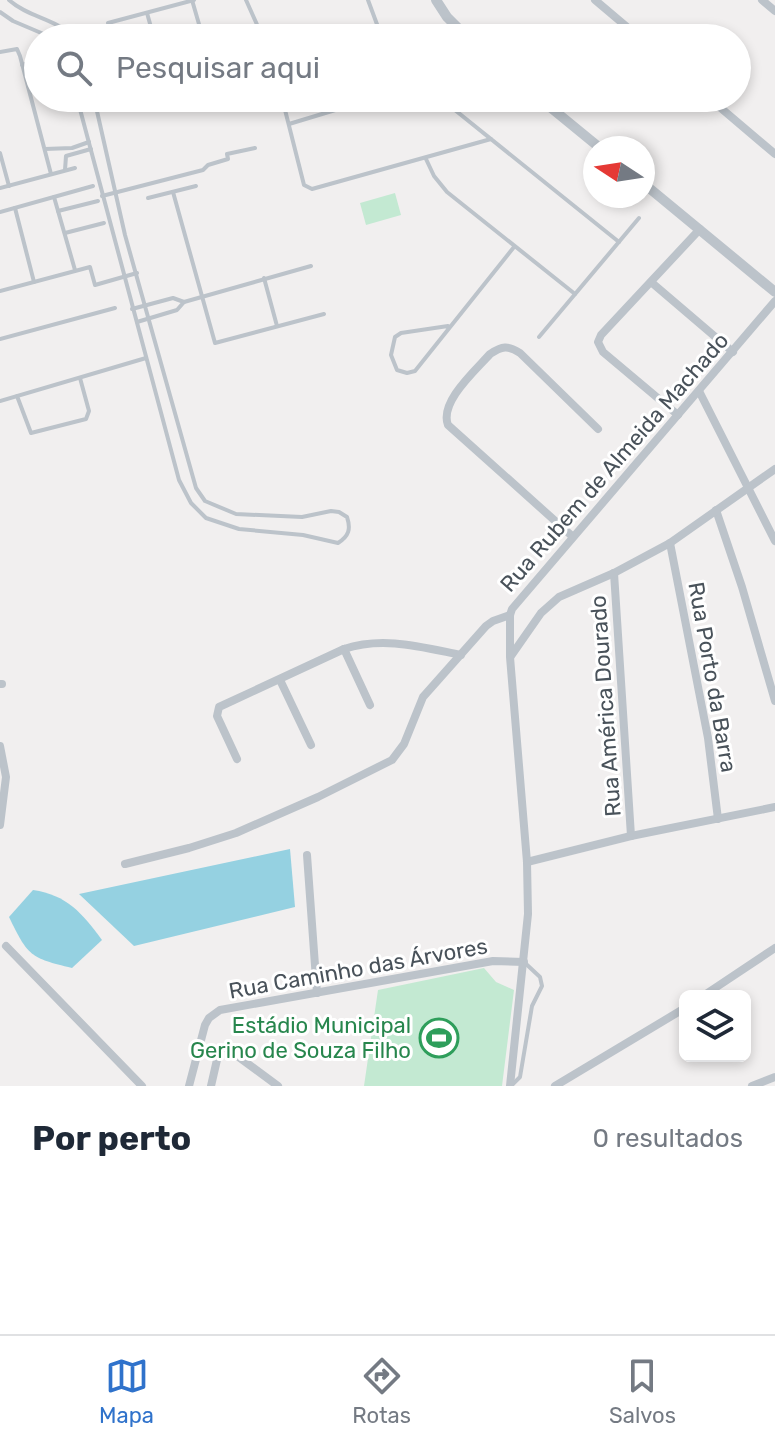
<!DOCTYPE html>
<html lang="pt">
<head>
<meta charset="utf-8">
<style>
  :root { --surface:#fff; --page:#f6f6f7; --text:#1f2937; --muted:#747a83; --line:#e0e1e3; --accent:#2f72cb }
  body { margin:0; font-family:Rubik,sans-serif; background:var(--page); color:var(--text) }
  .controls { position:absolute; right:24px; bottom:24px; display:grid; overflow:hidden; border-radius:12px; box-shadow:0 4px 12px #0003 }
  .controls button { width:72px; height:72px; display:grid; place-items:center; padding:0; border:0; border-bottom:2px solid var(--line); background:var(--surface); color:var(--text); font:40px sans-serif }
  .compass { position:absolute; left:583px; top:136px; width:72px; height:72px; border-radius:50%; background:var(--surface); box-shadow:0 4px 12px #0003; rotate:282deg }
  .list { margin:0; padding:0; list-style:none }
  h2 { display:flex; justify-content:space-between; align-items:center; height:104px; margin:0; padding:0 32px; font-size:34px }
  h2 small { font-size:26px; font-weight:400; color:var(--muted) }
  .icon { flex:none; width:44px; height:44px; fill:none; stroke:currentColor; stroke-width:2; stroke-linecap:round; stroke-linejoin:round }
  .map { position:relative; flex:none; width:775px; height:1086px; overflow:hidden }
  .search { position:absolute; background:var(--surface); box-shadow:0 4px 12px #0003; left:24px; right:24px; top:24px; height:88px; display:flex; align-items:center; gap:20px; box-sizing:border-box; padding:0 28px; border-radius:44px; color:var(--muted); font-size:30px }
  .sheet { height:248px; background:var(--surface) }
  nav { display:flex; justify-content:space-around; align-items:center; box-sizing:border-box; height:112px; border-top:2px solid var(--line); background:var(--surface); font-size:22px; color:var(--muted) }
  nav a { display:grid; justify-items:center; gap:4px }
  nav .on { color:var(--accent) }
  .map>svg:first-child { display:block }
</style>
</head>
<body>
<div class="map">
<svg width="775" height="1086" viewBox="0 0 775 1086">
  <rect width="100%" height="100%" fill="#f1efef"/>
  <g fill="#c3e9d2">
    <path d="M395,193L401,215L366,225L360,203Z"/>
    <path d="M484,968L496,982L514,990L502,1086H364L378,990Z"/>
  </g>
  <g fill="#95d1e1">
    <path d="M290,849L295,907L134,946L79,894Z"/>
    <path d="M33,890C67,895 82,913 102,940L72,968C30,958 28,956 9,917Z"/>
  </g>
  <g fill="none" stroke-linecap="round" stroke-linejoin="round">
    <g stroke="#bcc3ca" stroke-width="4">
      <path d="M9,0C29,18 56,18 74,38"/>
      <path d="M192,0L203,38"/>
      <path d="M246,0L263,38"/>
      <path d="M368,0L378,27L386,38"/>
      <path d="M0,12L13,21L53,38"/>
      <path d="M147,13L154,38"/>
      <path d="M112,38L108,23L194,0"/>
      <path d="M343,38L378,27"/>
      <path d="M0,52L17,49L20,56L51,174"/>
      <path d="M22,65L38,60"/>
      <path d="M28,86L38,84"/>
      <path d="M77,98L179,480L191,503L206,518L239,529L303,535L338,543C349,536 351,529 347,517L339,512L331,511L302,517L236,514L205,501L196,488L125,235L94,98"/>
      <path d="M282,98L304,185L312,189L491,139"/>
      <path d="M440,98L619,242"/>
      <path d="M81,110L124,98"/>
      <path d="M289,124L375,98"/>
      <path d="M45,149L72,148L89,142"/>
      <path d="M0,153L9,186"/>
      <path d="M426,159L434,176L447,192L575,294"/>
      <path d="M65,170L66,156L91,149"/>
      <path d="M0,188L75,168"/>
      <path d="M173,192L215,343L324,314"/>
      <path d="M102,196L203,170L208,165L228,159L227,154L255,148"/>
      <path d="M54,197L75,270"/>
      <path d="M148,198L196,186"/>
      <path d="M15,208L34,282"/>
      <path d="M58,211L98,201"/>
      <path d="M0,212L93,186"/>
      <path d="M65,233L104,223"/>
      <path d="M264,278L277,326"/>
      <path d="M0,291L90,267L95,285L137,273"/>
      <path d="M132,309L173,298L184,302"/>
      <path d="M137,322L177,310L184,302L311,266"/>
      <path d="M448,326L401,333L395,337L391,355L397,370L407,373L415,371L514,247"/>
      <path d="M539,337L639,218"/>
      <path d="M0,339L115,308"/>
      <path d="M17,396L31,433L86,419L89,411L80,378"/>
      <path d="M0,401L146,358"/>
      <path d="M511,1086L520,1077L532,1006L542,986L540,977L525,963"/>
    </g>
    <g stroke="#bcc3ca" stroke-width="8">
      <path d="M595,0L640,38"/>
      <path d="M762,0L775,11"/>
      <path d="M709,98L775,154"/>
      <path d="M651,282L733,352"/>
      <path d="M699,391L775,541"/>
      <path d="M678,415L603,352L598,342L601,335L700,229"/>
      <path d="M716,510L742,587L775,701"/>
      <path d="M572,536L448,425C439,402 476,370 490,354C502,346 508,345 520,353L598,429"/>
      <path d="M670,543L708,738L718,819"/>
      <path d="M614,573L631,836"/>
      <path d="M344,649L370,705"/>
      <path d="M511,656L541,613L559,597L614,573L670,543L775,469"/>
      <path d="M280,680L311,745"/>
      <path d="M0,684H2"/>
      <path d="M0,746L6,777L0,825"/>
      <path d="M237,759L217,716L219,707L344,649C383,636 421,647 461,655"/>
      <path d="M307,855L317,993"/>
      <path d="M527,862L631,836L775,807"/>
      <path d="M125,864L189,848L236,833L318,797L392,760L404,744L423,697L486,626L493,621L510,615"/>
      <path d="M6,946L142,1086"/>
      <path d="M703,996L775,948"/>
      <path d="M189,1086L205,1025L209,1018L220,1010L493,961L524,962"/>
      <path d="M211,1086L219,1051L225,1047L278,1086"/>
      <path d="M510,1086L528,914L527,862L510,657V615L512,609L775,301"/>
      <path d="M555,1086L685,1008"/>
      <path d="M752,1086L775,1077"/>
    </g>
    <g stroke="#bcc3ca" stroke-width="10">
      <path d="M436,0L447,17L468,38"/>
      <path d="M539,98L600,148"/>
      <path d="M643,183L775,292"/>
    </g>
  </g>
  <defs>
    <g id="stadium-ring" transform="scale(2)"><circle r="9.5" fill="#fff" stroke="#2e9e5b" stroke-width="1.5"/><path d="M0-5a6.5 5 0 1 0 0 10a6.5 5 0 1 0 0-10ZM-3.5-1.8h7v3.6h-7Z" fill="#2e9e5b"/></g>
  </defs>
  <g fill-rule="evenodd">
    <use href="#stadium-ring" x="439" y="1038"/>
  </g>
  <g text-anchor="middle" stroke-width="6" stroke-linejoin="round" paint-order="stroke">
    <g font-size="22" fill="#49525a" stroke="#fff">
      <text transform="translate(614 462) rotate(-49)" y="8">Rua Rubem de Almeida Machado</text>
      <text transform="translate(713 677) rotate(80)" y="8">Rua Porto da Barra</text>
      <text transform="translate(605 706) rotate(-94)" y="8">Rua América Dourado</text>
      <text transform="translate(358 968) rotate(-10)" y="8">Rua Caminho das Árvores</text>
    </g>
    <g font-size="22" fill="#27864d" stroke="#fff" text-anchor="end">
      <text x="411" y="1033">Estádio Municipal<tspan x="411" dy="25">Gerino de Souza Filho</tspan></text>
    </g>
  </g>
</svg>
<div class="controls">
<button><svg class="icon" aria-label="layers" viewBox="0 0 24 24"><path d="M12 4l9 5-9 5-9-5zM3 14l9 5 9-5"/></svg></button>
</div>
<svg class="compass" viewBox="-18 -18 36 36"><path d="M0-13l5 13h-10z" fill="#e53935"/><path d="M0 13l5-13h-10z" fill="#747a83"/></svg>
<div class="search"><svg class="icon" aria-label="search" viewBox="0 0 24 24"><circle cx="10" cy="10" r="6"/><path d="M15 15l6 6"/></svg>Pesquisar aqui</div>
</div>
<section class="sheet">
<h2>Por perto<small>0 resultados</small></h2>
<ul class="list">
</ul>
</section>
<nav>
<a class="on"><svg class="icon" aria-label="map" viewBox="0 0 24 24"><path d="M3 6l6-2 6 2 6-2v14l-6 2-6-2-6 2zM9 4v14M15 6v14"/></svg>Mapa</a>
<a><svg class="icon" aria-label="directions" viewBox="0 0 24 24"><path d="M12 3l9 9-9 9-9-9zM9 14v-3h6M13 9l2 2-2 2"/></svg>Rotas</a>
<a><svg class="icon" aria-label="saved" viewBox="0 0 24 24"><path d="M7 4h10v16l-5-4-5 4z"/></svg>Salvos</a>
</nav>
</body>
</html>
